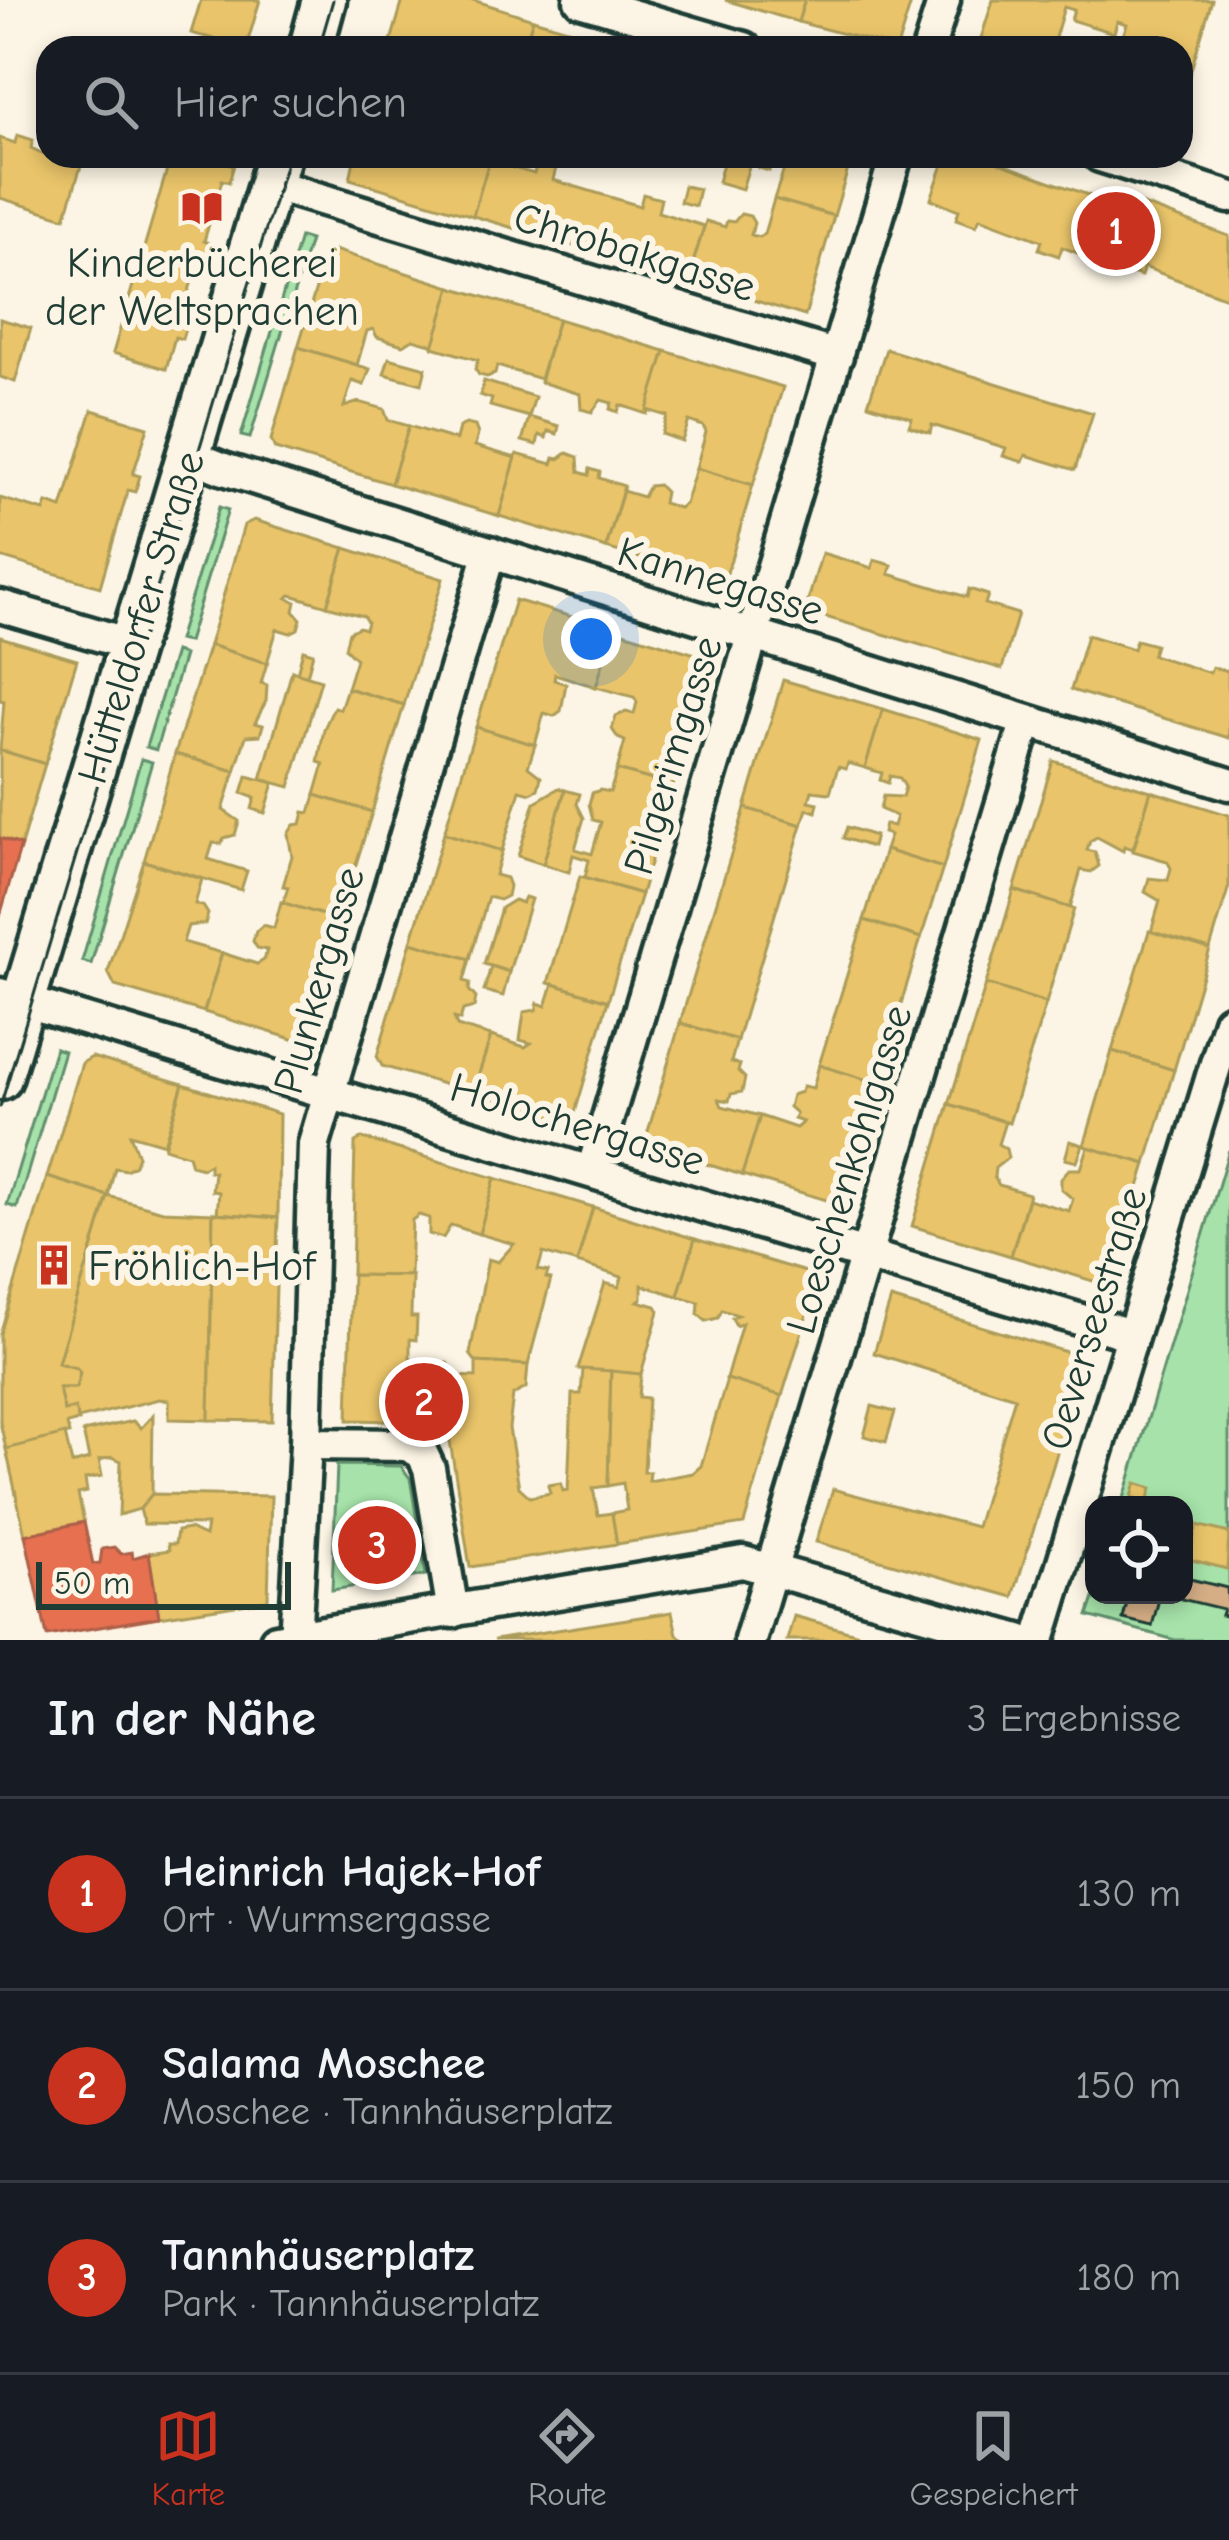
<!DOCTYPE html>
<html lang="de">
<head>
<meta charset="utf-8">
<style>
  :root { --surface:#171b24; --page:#20242c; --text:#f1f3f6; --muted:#9ea1a6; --line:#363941; --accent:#c8321e }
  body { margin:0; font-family:"Comic Neue",sans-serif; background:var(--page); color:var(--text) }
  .controls { position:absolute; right:36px; bottom:36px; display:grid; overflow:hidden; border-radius:24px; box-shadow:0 6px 18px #0003 }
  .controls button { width:108px; height:108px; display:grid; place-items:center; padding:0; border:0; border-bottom:3px solid var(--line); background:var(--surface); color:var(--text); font:60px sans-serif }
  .scale { position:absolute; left:36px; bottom:30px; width:255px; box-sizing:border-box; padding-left:12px; border:6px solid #1f3d34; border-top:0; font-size:33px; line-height:42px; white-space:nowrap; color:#1f3d34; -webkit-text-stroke:9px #fcf5e5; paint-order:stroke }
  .you { position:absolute; left:591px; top:639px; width:42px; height:42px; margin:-30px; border:9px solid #fff; border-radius:50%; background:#1a73e8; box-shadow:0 0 0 18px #1a73e833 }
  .badge { display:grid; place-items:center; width:78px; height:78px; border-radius:50%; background:var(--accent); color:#fff; font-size:39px; font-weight:700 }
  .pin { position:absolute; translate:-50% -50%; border:6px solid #fff; box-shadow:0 3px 12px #0006 }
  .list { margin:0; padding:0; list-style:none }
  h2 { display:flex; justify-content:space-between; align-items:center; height:156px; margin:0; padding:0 48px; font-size:51px }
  h2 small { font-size:39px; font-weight:400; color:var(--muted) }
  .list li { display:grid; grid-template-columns:78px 1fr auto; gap:36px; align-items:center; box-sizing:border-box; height:192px; padding:0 48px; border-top:3px solid var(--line) }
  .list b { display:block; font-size:45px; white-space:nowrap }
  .list p { margin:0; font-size:39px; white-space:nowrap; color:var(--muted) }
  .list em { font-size:39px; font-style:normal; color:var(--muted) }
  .icon { flex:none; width:66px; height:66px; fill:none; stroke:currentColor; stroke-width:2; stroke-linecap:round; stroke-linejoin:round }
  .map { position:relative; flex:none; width:1229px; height:1640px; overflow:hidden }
  .search { position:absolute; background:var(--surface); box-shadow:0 6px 18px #0003; left:36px; right:36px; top:36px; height:132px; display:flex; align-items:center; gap:30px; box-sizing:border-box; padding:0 42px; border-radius:36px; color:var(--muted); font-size:45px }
  .sheet { height:732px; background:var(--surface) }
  nav { display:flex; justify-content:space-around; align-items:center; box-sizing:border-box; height:168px; border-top:3px solid var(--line); background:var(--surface); font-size:33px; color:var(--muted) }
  nav a { display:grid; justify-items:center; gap:6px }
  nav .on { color:var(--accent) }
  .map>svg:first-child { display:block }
</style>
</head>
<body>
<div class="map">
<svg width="1229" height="1640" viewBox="0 0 1229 1640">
  <rect width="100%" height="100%" fill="#fcf5e5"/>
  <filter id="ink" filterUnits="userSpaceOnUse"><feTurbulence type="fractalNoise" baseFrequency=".00833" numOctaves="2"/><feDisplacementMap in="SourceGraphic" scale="24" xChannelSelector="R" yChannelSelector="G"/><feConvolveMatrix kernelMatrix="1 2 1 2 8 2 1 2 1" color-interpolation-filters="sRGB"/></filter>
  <g filter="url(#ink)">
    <g fill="#a6e2a9" stroke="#62906e" stroke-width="3">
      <path d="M300,237L310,240L250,438L241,436Z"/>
      <path d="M219,507L228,510L188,642L178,640Z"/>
      <path d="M175,652L184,655L156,750L146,747Z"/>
      <path d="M141,759L152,762L91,964L82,961Z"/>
      <path d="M55,1048L64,1051L17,1208L7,1205Z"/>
      <path d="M1229,1150V1640H1175L1088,1616L1095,1595H1184V1505H1122Z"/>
      <path d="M337,1465L401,1466L410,1478L426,1575L332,1590Z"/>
    </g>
    <g fill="#e9c46a" stroke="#ac9c5a" stroke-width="3">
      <path d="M201,0H260L246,48L191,33Z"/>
      <path d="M403,0H473L533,19L524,48H389Z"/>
      <path d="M725,0H805L798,22Z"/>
      <path d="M805,0H912L897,48L798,22Z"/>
      <path d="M993,0H1212L1181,103V48H1119L1127,24L1117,21L1114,33L1071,20L1074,10L1064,7L1052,48H978Z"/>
      <path d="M533,19L633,48H524Z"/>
      <path d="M206,37L242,48H203Z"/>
      <path d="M17,135L33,140L31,148L48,156L82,163L65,218L0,198V138L15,143Z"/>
      <path d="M171,156H229L227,163L234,165L229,182L222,180L204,241L211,244L206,260L199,258L180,320L187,322L182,339L175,337L166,369L113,353Z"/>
      <path d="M491,156L473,216L350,179L355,156Z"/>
      <path d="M725,156L752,157L742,189L718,182Z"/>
      <path d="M762,156H852L834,216L774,199L784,169L770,165L769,171L759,168Z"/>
      <path d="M946,156H980L1113,204L1116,195L1229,236V299L1144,267L1141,276L1121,269L1124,260L1097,250L1093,259L1062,247L1059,256L1039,249L1042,241L980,218L976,226L956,219L959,210L931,199Z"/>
      <path d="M489,161L534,174L537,163L556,168L553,180L640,206L643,194L661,199L658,212L704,226L688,280L473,216Z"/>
      <path d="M684,186L699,189L695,206L680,202Z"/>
      <path d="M774,199L834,216L805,316L688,280L706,221L725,227L727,221L734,222L741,214L750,216L754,223L751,235L759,237L764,234Z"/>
      <path d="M334,250L451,287L434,345L413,339L403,345L377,337L373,329L367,331L357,365L298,347L326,256Z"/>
      <path d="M451,287L558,319L540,379L497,366L495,374L487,377L479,375L475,369L478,360L433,347Z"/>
      <path d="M0,319L31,328L15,382L0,377Z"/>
      <path d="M558,319L665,351L647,414L620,405L618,412L610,409L612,403L601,400L592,412L581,409L580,394L540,382Z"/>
      <path d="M298,347L370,369L364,385L352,381L344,407L359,402L384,409L388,420L409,426L391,484L275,449L271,440Z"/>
      <path d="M886,349L1093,413L1075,470L1026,455L1023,462L1003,456L1006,448L932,425L930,433L909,426L912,418L868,404Z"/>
      <path d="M665,351L783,387L753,485L696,468L706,432L703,426L689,421L682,441L662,434L667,416L647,410Z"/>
      <path d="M389,358L426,368L422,384L384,374Z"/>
      <path d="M484,381L535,397L529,417L490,406L492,399L480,395Z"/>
      <path d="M92,410L148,427L133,474L140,476L135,492L128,490L100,587L0,557V498L44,511L47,503L62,508Z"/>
      <path d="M529,417L559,426L557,434L548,431L546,438L539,435L537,445L522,441Z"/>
      <path d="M466,424L475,426L478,434L475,446L516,458L499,516L391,484L409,426L456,440L459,427Z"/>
      <path d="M567,453L578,457L579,472L589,475L590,469L600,472L599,478L624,486L606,548L499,516L517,454L552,464L554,458L559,459Z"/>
      <path d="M696,468L753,485L724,583L606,548L623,491L643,497L649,486L658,485L665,492L663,503L679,508L685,504Z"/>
      <path d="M254,520L345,548L327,606L291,595L287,598L296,602L294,611L301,619L298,629L290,633L277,629L267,663L209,645L244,525Z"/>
      <path d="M345,548L443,579L404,705L347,688L356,659L345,648L349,632L359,627L365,629L367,622L363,616L327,606Z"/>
      <path d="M822,553L872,568L874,560L892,565L889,574L967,597L969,589L988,595L985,604L1018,614L1002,669L805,611Z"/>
      <path d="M515,600L613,629L596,687L555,674L554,680L566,684L561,711L554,716L544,713L535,745L476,727Z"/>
      <path d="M613,629L712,659L673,786L617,770L625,741L618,738L612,729L616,716L626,712L634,714L637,702L634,697L596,687Z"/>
      <path d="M1087,635L1133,649L1136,640L1155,645L1152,655L1210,673L1212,667L1228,671L1229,738L1071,690Z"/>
      <path d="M0,637L77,660L45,764L0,750L4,701L0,700Z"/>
      <path d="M209,645L267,663L261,683L267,685L266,701L255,723L263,725L260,735L246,736L235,771L175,754Z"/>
      <path d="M303,650L313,653L307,676L297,673Z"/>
      <path d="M292,671L321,680L290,787L261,779Z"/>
      <path d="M783,680L883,709L865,768L848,763L846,769L838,767L830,793L812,791L809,801L818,803L816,812L807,809L802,825L745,808Z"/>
      <path d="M347,688L404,705L372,812L315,795L324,764L318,762L324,729L334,707L340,709Z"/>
      <path d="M883,709L982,740L943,868L885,850L890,835L883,833L885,824L893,826L896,816L880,809L883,796L902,797L905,787L900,778L890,776L888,783L880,780L882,773L865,768Z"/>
      <path d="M476,727L535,745L528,767L541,777L538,789L531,793L520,790L502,851L444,833Z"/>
      <path d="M0,750L45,764L21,845L0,838Z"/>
      <path d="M175,754L235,771L223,810L239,821L235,835L224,838L221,844L213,843L208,859L247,871L241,890L144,861Z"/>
      <path d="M1053,761L1151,791L1133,849L1124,846L1123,851L1097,837L1090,841L1087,850L1095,852L1099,866L1091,872L1081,870L1070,908L1014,890Z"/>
      <path d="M617,770L673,786L641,894L585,877L589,860L573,855L569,872L543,864L565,790L580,794L577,804L584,818L575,849L592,854L601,822L593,820L589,804L592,793L600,790L610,792Z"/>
      <path d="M247,776L274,783L265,813L252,809L255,798L242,793Z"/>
      <path d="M559,788L565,790L543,864L518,856L535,802Z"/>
      <path d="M1151,791L1229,815V886L1210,949L1151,932L1160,901L1145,892L1149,878L1168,880L1171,868L1167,861L1133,851Z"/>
      <path d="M315,795L372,812L339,920L283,903L288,887L283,886L292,856L288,834L294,825L301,824L304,812L310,813Z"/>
      <path d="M745,808L802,825L737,1040L680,1023Z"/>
      <path d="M847,827L875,836L872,847L843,838Z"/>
      <path d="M444,833L502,851L495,875L506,878L509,886L507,896L499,900L488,897L470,959L411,942Z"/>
      <path d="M885,850L943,868L921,938L864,920Z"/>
      <path d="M144,861L202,879L195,904L203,906L208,914L205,924L188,926L183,942L222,953L204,1012L115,986L108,972Z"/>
      <path d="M580,876L641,894L608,1001L548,983Z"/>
      <path d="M1014,890L1074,909L1046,1003L986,984Z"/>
      <path d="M525,897L531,899L509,972L484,964L501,908L514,900L522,903Z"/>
      <path d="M281,902L339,920L305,1034L296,1040L204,1012L222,953L257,964L264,960L267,950L257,948L253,941L256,931L263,925L274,928Z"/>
      <path d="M864,920L921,938L877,1083L819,1065Z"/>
      <path d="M1149,931L1210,949L1174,1070L1112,1051Z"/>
      <path d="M411,942L470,959L464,981L470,983L469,990L476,998L474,1007L463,1010L460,1020L454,1018L457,1026L491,1036L473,1093L382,1066L377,1056Z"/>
      <path d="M491,966L509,972L503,996L484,991Z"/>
      <path d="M553,984L608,1001L574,1116L564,1121L473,1093L491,1036L525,1047L531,1043L520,1040L524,1012L536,1010L538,1003L546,1006Z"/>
      <path d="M986,984L1046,1003L1009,1123L949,1104Z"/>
      <path d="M680,1023L737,1040L731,1062L740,1065L738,1071L745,1078L742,1092L731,1094L729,1101L719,1099L722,1106L760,1116L742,1175L651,1147L646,1138Z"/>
      <path d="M1112,1051L1174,1070L1146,1164L1084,1146Z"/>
      <path d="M92,1057L183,1084L164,1144L130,1134L138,1156L135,1165L126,1170L115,1168L108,1196L47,1177L82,1063Z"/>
      <path d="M819,1065L877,1083L843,1197L833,1202L742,1175L760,1116L796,1128L803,1122L794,1119L796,1113L789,1107L792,1095L801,1092L803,1086L813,1088Z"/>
      <path d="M183,1084L279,1114L278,1218L217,1213L219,1192L212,1191L214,1172L209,1171V1164L202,1168L191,1165L188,1155L164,1148Z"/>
      <path d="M949,1104L1005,1122L998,1144L1006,1149L1008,1158L995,1168L994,1177L999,1185L1029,1194L1011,1256L912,1226Z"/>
      <path d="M362,1138L495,1178L479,1234L451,1225L443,1238L429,1234V1218L419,1215L412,1220L410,1276L352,1275L355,1143Z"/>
      <path d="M1070,1141L1083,1145L1077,1162L1065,1159Z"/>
      <path d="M1088,1147L1146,1164L1109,1286L1011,1256L1028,1199L1069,1211L1073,1199L1061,1189V1178L1069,1169H1081Z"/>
      <path d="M47,1177L108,1196L58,1363L77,1368L80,1373L76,1388H59L64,1411L75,1408L79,1421L67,1424L69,1434L6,1449L0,1422V1334Z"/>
      <path d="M495,1178L593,1207L577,1263L543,1253L538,1270L548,1272L546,1278L551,1279L528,1365L476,1362L470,1354L488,1259L498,1262L514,1244L479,1234Z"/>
      <path d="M108,1196L163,1211L213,1213L209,1420L169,1419V1400L159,1399L78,1419L75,1408L64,1411L59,1388H76L80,1373L77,1368L58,1363Z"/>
      <path d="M593,1207L695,1239L678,1296L642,1285V1298L638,1301L656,1306L659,1311L641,1374L578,1369L605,1283L619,1287L622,1277L577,1263Z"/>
      <path d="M213,1213L278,1218L272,1421L209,1420Z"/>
      <path d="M695,1239L819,1276L782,1396L726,1379L742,1323L736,1326L732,1318L738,1315L722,1310L718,1318L706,1321L698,1314L699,1302L678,1296Z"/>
      <path d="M352,1275L412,1276L411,1317H417L416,1340L410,1339V1357L416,1362L447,1363L454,1370V1376L476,1377V1362L528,1365L526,1388L513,1395L509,1428L519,1487L530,1497L550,1493L548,1485L561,1483L563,1491L568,1490L572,1394H581L583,1369L611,1371L608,1486L593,1488L598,1515L612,1513L617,1544L470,1567L447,1422L348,1420Z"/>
      <path d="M891,1299L1086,1358L1013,1597L816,1542L833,1489L976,1527L1015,1397L874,1353Z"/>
      <path d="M611,1371L641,1374L639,1397L648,1398L644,1472H650L649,1481L693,1473L701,1466L727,1379L782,1396L744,1524L617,1544L612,1513L627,1510L623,1483L608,1486Z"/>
      <path d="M872,1406L895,1412L886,1442L864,1436Z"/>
      <path d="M153,1415L152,1494L140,1509L119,1515L121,1461L112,1457L99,1460L102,1476L85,1479L87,1492L78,1494L84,1522L25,1535L6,1449L65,1434L72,1464L89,1459L83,1432L133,1421L141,1428Z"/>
      <path d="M1136,1483L1152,1488L1148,1502L1132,1497Z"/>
      <path d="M152,1494L271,1496L268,1600L159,1617L149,1553L169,1550L168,1544H175L177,1531L189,1529L205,1536L207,1525L144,1524L140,1509Z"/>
      <path d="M1197,1525L1229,1533L1227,1569L1188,1559Z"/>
      <path d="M672,1612L677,1634L683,1640H494Z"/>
      <path d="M794,1616L881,1640H787Z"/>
    </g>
    <g fill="#e76f51" stroke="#ab6048" stroke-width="3">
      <path d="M0,838L21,845L0,916Z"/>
      <path d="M84,1522L93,1564L100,1563L102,1549L114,1547L121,1554L132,1552L133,1558L149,1553L159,1617L47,1636L25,1535Z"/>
    </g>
    <g fill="#d5ae86" stroke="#1f3d34" stroke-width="3">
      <path d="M1186,1578L1227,1588L1229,1617L1221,1615L1223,1609L1181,1599Z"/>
      <path d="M1129,1595H1160L1152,1626L1123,1619Z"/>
    </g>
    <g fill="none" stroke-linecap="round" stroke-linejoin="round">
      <g stroke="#1f3d34" stroke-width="39">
        <g id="minor">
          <path d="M580,0L744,48"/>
          <path d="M929,48L944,0"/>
          <path d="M1100,156L1229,197"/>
          <path d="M271,184L837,356"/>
          <path d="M189,455L224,469L1229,784"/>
          <path d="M0,606L132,645"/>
          <path d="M0,994L1131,1335"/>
          <path d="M592,1171L896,156"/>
          <path d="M306,1444L407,1445L422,1453L429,1468L453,1612"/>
          <path d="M276,1640L743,1562L1019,1640"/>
          <path d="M295,1640L306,1444L314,1144L490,552"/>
          <path d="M750,1640L1026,723"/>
          <path d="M1039,1640L1229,1021"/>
        </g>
      </g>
      <g stroke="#1f3d34" stroke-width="51">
        <g id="secondary">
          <path d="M311,48L324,0"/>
          <path d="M0,1078L279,156"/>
        </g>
      </g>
      <use href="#minor" stroke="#fcf5e5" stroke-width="30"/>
      <use href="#secondary" stroke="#fcf5e5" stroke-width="42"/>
      <g stroke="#1f3d34" stroke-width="3">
        <path d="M319,48L333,0"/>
        <path d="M0,1107L288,156"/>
      </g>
    </g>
  </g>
  <defs>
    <g id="library-bare" transform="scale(3.24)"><path d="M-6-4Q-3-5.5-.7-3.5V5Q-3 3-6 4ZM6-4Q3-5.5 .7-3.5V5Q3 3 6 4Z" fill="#c8321e" stroke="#fcf5e5" stroke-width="2.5" paint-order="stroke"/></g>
    <g id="building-bare" transform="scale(3.24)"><path d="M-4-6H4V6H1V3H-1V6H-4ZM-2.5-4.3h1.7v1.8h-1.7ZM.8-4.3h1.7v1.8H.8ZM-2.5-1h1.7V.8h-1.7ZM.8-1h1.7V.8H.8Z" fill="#c8321e" stroke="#fcf5e5" stroke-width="2.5" paint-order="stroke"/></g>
  </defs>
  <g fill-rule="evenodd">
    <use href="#library-bare" x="202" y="208"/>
    <use href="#building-bare" x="54" y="1265"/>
  </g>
  <g text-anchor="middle" stroke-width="12" stroke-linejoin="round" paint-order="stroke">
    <g font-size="42" fill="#1f3d34" stroke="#fcf5e5">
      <text transform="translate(635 251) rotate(17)" y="15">Chrobakgasse</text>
      <text transform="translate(721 580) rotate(17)" y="15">Kannegasse</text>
      <text transform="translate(140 617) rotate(-73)" y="15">Hütteldorfer Straße</text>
      <text transform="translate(672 755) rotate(-73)" y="15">Pilgerimgasse</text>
      <text transform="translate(318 980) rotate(-74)" y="15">Plunkergasse</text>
      <text transform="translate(578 1123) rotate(17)" y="15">Holochergasse</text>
      <text transform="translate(848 1169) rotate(-73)" y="15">Loeschenkohlgasse</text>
      <text transform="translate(1093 1318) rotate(-73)" y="15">Oeverseestraße</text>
    </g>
    <g font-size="42" fill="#1f3d34" stroke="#fcf5e5">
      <text x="202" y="277">Kinderbücherei<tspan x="202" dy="48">der Weltsprachen</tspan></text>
      <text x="88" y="1280" text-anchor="start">Fröhlich-Hof</text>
    </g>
  </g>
</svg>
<div class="controls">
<button><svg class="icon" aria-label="locate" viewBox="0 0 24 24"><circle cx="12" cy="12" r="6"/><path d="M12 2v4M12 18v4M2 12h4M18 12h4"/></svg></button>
</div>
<div class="scale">50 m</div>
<div class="you"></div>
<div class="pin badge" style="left:1116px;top:231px">1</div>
<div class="pin badge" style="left:424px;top:1402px">2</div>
<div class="pin badge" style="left:377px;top:1545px">3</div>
<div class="search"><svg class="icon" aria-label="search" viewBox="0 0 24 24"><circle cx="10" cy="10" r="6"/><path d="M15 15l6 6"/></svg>Hier suchen</div>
</div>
<section class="sheet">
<h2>In der Nähe<small>3 Ergebnisse</small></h2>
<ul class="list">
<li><span class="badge">1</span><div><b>Heinrich Hajek-Hof</b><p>Ort · Wurmsergasse</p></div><em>130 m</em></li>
<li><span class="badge">2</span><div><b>Salama Moschee</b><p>Moschee · Tannhäuserplatz</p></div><em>150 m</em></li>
<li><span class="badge">3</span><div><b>Tannhäuserplatz</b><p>Park · Tannhäuserplatz</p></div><em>180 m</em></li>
</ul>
</section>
<nav>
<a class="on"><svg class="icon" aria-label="map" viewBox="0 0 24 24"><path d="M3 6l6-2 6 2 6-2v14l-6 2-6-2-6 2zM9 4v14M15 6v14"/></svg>Karte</a>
<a><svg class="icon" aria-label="directions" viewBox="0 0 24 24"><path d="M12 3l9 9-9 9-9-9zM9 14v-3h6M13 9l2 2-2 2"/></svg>Route</a>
<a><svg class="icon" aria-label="saved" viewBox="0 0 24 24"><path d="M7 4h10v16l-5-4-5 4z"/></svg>Gespeichert</a>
</nav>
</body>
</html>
